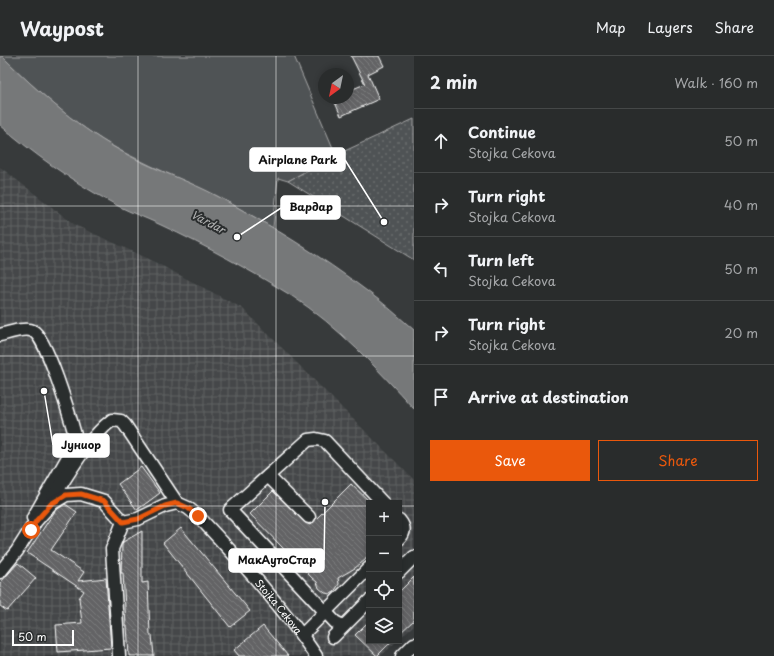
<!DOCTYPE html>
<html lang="en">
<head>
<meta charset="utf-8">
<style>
  :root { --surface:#292c2c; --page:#313434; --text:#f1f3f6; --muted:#a5a7a9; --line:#454848; --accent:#ea580c }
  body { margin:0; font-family:"Playpen Sans",sans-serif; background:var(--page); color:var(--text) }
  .controls { position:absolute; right:12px; bottom:12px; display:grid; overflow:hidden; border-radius:0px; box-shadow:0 2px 6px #0003 }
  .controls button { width:36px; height:36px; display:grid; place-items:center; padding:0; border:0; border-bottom:1px solid var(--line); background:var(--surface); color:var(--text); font:20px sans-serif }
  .compass { position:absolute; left:318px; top:12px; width:36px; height:36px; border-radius:50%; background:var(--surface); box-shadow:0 2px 6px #0003; rotate:213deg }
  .scale { position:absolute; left:12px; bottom:10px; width:62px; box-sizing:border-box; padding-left:4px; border:2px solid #fff; border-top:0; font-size:11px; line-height:14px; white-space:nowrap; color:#fff; -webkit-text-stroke:3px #2a2d2e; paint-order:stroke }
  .stop { position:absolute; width:12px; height:12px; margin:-9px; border:3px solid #ea580c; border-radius:50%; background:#fff }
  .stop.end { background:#ea580c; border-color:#fff; box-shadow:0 1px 4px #0008 }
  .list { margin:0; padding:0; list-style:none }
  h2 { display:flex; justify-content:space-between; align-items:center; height:52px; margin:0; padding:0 16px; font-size:17px }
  h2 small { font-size:13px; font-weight:400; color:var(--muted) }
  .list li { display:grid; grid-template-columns:26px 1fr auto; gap:12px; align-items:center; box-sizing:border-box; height:64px; padding:0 16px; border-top:1px solid var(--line) }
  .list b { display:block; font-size:15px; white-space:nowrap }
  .list p { margin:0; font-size:13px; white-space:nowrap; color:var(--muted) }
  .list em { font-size:13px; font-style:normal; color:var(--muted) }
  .actions { display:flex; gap:8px; padding:12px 16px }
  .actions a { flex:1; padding:9px 0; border:1px solid var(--accent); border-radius:0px; text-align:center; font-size:14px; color:var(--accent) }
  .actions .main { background:var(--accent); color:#fff }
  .icon { flex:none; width:22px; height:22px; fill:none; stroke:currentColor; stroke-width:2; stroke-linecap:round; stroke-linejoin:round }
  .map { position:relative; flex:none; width:414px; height:600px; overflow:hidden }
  header { display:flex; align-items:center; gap:24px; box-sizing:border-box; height:56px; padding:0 20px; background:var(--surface); border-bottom:1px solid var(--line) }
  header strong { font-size:19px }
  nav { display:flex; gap:22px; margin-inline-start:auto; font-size:14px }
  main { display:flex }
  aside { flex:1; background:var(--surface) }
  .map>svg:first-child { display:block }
</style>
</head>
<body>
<header>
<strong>Waypost</strong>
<nav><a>Map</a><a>Layers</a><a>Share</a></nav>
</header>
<main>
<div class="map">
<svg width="414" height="600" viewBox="0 0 414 600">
  <defs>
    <pattern id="industrial-grid" width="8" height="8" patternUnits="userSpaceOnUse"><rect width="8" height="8" fill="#444748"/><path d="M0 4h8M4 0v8" fill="none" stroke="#606363"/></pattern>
    <pattern id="park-dots" width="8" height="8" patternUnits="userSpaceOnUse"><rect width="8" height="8" fill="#505354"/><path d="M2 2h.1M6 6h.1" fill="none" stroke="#6a6d6e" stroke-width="1.8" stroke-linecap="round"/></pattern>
    <pattern id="building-back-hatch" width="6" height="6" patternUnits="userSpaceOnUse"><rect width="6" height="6" fill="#636465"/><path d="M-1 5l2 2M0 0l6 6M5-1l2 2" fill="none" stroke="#7a7b7c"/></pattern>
  </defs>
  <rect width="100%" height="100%" fill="#373a3b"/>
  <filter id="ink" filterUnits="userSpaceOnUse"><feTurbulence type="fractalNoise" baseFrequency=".025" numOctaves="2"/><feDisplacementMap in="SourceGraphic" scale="8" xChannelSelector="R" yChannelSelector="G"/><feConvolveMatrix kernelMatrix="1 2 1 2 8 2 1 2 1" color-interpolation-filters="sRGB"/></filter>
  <g filter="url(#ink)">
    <path fill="url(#industrial-grid)" d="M0,111L75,169L149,203L242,252L414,424V569L399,583V447H369V585H397L381,600H0Z"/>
    <path fill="#505354" stroke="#a8a9aa" d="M2,0H294L336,99L288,125L278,122L273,172C254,161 236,150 217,140C188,126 158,114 129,99C81,75 40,38 2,0Z"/>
    <path fill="url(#park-dots)" stroke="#a8a9aa" d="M414,63V204L288,125L336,99Z"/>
    <path fill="#767879" stroke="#adaeaf" d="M0,0H2C40,38 81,74 128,99C157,115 190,125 219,141C270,169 321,200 367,235C384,247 399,261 414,274V353C377,312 338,270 292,240C250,214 206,190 161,169C144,161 126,155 109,145C70,124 34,98 0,69Z"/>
    <g fill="url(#building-back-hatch)" stroke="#fff">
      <path d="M351,0H379L384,10L368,18L379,43L341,60L333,42H348V35L365,28Z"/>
      <path d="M141,411L160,437L137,454L118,428Z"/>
      <path d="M351,428L369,445V498L365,504L355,512L338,522L339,528L334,536L331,538L325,537L319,532L317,526L312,522L250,458L273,435L304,466L310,469Z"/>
      <path d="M65,448L77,456L51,494L84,516L78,525L106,522L111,592L58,596L56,569L82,567L79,542L84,535L27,497L55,455Z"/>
      <path d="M181,472L250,555L230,571L163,487Z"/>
      <path d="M142,475V527L148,526L150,579H152L154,600H129L127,570H126L123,517H121L122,489L123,486Z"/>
      <path d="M18,507L36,522L7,555L0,550V527Z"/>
      <path d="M414,521V564L399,578V536Z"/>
      <path d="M369,565V585H392L377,600L355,579Z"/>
      <path d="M263,570L288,600H239L234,594Z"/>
    </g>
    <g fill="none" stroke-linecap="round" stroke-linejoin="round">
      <g stroke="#fff" stroke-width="15">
        <g id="minor">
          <path d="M0,279C8,277 26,271 33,275C47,282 70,361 75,379V388L72,394L33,462"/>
          <path d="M268,420L309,461"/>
          <path d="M51,444C69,418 87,383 112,364L121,365L125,369L177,447"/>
          <path d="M399,464C405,471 406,476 399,483"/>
          <path id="s1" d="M0,516L17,495L36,465L51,448L66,439L81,438L104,445L123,466L138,463L165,450L177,447L188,452L199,461C240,505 282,549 316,600"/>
          <path d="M399,516L414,501"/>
          <path d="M343,570L335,566L230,454L308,384L316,383L325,385L383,447"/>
          <path d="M302,579L369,512"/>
          <path d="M333,581L369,545"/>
          <path d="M119,600L112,493L123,466"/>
          <path d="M402,600L414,588"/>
        </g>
      </g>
      <use href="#minor" stroke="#2a2d2e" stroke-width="12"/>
    </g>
  </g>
  <g fill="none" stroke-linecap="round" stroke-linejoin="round" filter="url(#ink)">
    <path stroke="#ea580c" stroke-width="5" d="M31,474L36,465L51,448L66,439L81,438L104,445L123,466L138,463L165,450L177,447L188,452L198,460"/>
  </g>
  <path fill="none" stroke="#fff" stroke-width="1" stroke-opacity="0.55" d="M138,0V600M276,0V600M0,150H414M0,300H414M0,450H369M399,450H414"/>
  <g text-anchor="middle" stroke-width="4" stroke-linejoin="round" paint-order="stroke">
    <g font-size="10" fill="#fff" stroke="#2a2d2e">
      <text dy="4" stroke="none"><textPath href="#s1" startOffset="374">Stojka Cekova</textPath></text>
    </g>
    <g font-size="11" font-style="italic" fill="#b4b5b5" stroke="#2a2d2e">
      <text transform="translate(208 166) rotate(28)" y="4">Vardar</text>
    </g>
  </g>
  <path fill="none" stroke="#fff" stroke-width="1.5" d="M384 166L345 104M237 181L281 152M44 335L53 389M325 446L324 504"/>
  <g fill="#fff" stroke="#2a2d2e" stroke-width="1.5">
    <circle cx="384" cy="166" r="4"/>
    <circle cx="237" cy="181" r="4"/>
    <circle cx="44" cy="335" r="4"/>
    <circle cx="325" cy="446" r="4"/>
  </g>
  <g fill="#fff" stroke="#fff" stroke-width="1.5">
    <rect x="250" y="92" width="95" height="23" rx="4"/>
    <rect x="281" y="140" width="59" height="23" rx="4"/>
    <rect x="53" y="378" width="56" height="23" rx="4"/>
    <rect x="229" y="493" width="95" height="23" rx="4"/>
  </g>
  <g font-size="11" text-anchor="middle" font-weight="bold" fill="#111">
    <text x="298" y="108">Airplane Park</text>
    <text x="311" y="155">Вардар</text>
    <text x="81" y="393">Јуниор</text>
    <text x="277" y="508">МакАутоСтар</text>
  </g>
</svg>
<div class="controls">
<button>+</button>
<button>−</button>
<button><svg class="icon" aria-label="locate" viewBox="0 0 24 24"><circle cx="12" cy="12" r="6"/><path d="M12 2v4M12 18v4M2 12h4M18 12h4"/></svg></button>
<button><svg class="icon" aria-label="layers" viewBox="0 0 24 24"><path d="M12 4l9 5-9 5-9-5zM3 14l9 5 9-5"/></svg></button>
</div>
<svg class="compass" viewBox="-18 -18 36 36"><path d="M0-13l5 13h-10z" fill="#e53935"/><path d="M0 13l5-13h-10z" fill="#a5a7a9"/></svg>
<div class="scale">50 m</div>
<div class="stop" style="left:31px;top:474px"></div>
<div class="stop end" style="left:198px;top:460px"></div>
</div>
<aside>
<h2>2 min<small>Walk · 160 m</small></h2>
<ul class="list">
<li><svg class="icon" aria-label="ahead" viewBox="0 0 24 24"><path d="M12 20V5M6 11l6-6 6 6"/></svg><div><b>Continue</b><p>Stojka Cekova</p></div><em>50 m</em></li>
<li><svg class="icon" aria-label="right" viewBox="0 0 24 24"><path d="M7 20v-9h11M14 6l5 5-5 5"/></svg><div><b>Turn right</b><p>Stojka Cekova</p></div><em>40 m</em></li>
<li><svg class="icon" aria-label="left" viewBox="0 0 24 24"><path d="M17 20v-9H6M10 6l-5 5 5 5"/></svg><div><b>Turn left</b><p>Stojka Cekova</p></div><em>50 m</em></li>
<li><svg class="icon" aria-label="right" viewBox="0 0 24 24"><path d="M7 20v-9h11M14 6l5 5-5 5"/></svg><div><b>Turn right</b><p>Stojka Cekova</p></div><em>20 m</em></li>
<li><svg class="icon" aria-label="arrive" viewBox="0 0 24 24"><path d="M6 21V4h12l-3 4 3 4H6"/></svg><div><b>Arrive at destination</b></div></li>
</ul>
<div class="actions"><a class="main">Save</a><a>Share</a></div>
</aside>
</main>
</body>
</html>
